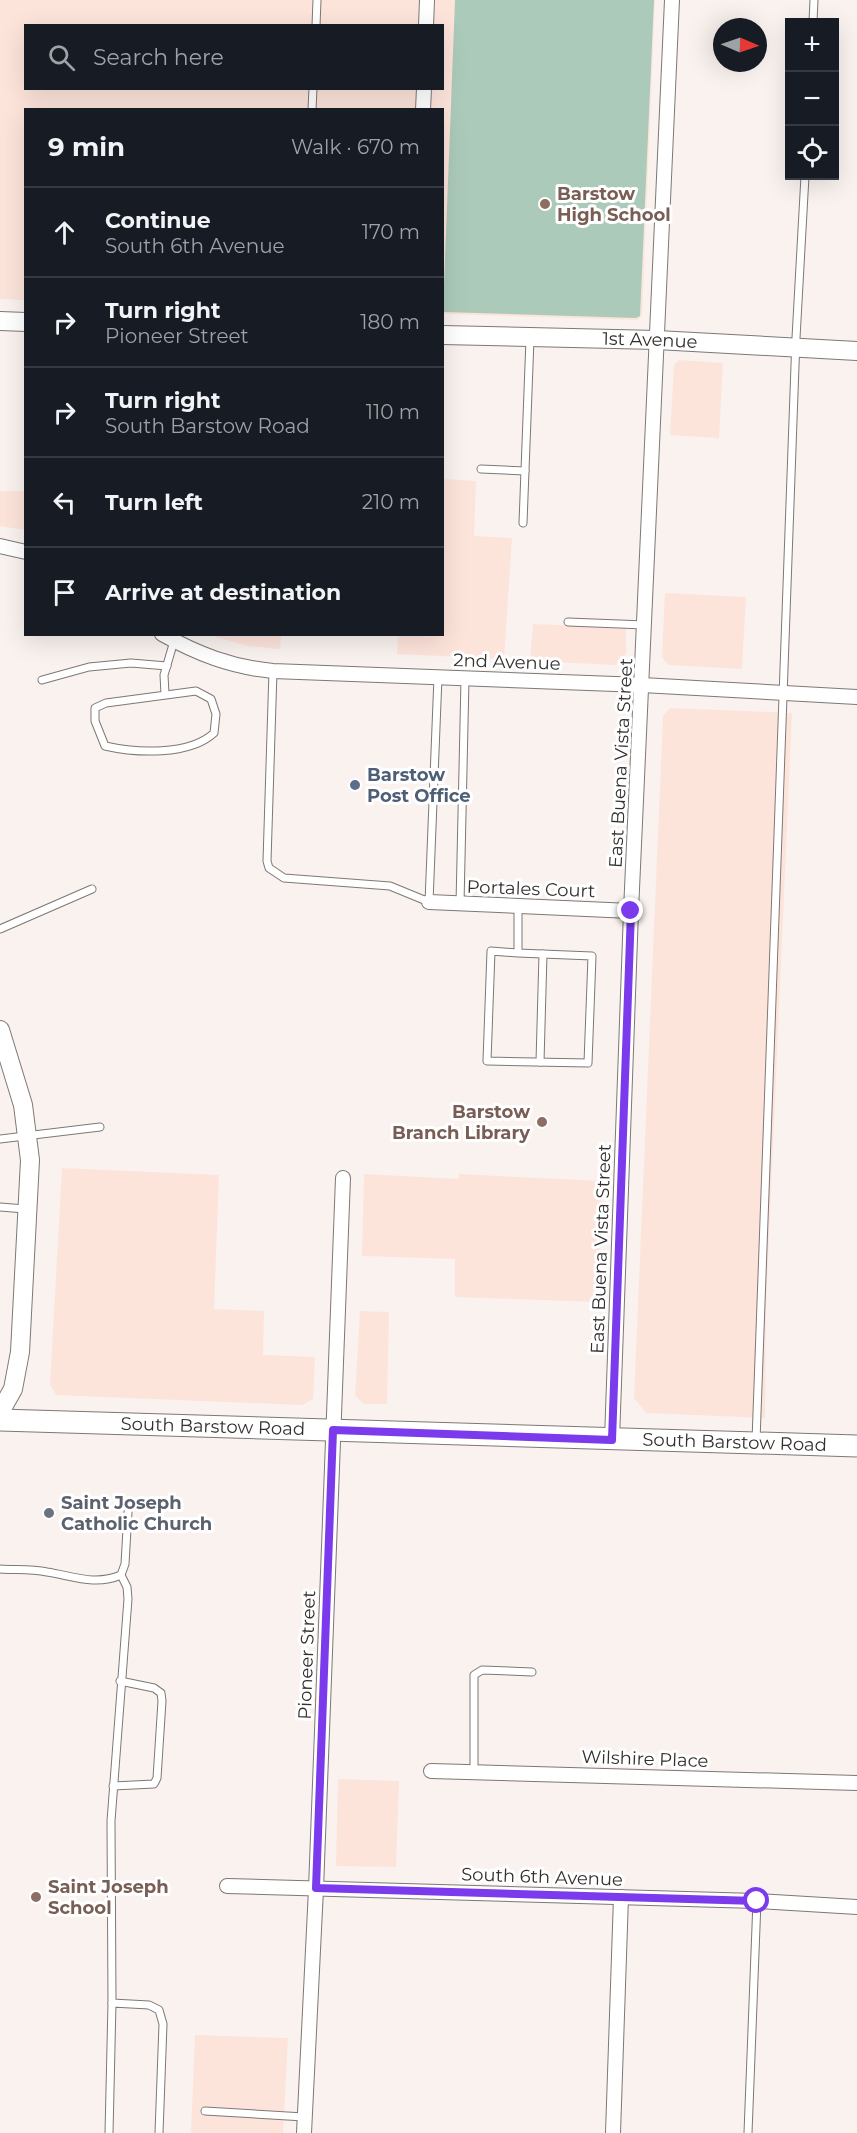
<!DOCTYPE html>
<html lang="en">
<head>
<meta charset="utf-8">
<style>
  :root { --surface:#171b24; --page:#242831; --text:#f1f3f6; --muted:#9ea1a6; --line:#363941 }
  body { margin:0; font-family:Montserrat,sans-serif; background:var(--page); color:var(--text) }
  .controls { position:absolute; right:18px; top:18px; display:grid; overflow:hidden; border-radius:0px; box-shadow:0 6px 24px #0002 }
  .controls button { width:54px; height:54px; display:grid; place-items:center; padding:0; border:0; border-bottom:2px solid var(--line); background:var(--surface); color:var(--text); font:30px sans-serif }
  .compass { position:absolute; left:713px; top:18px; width:54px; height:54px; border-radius:50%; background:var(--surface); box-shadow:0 6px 24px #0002; rotate:92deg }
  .stop { position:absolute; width:18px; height:18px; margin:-14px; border:4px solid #7c3aed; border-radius:50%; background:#fff }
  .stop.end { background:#7c3aed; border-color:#fff; box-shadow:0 2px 6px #0008 }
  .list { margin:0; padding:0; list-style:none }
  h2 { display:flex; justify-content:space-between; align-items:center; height:78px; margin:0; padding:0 24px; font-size:26px }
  h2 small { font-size:20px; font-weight:400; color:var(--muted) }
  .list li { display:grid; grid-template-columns:39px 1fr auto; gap:18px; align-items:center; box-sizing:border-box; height:90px; padding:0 24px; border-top:2px solid var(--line) }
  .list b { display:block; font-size:22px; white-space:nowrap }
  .list p { margin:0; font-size:20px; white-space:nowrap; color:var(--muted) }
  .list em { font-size:20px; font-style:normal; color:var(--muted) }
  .icon { flex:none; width:33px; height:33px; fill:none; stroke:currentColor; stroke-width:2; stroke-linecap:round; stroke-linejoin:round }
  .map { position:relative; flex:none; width:857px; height:2133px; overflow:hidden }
  .search { position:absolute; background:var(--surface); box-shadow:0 6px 24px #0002; left:24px; top:24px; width:420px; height:66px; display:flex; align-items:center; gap:15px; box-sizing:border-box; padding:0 21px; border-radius:0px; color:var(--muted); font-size:22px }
  .panel { position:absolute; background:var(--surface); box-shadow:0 6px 24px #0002; left:24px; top:108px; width:420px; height:528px; border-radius:0px }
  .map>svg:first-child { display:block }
</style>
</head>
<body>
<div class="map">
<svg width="857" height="2133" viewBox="0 0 857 2133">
  <rect width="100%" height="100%" fill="#f9f2ef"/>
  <g fill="#fde4db">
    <path d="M679,360L723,363L719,438L670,435L674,365Z"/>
    <path d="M443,479L476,481L474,536L512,538L504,659L397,654L398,635L442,634Z"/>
    <path d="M0,491H25V530L0,526Z"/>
    <path d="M665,593L746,597L742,669L668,665L662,657Z"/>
    <path d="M533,624L626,628V654L616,665L530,661Z"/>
    <path d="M209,635H281L280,649L248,646Z"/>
    <path d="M670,708L792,713L766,1304L765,1418L646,1413L634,1398L663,716Z"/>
    <path d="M62,1168L219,1175L214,1309L264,1311L263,1355L315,1357L313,1399L302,1405L56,1395L50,1384Z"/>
    <path d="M364,1174L459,1179V1174L602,1181L597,1302L455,1297V1259L362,1256Z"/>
    <path d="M360,1311L389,1312L387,1404H363L355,1395Z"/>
    <path d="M338,1779L399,1781L396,1867L336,1866Z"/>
    <path d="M195,2035L288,2038L283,2133H191Z"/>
  </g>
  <path fill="#fce4da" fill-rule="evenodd" d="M0,0H655L642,315L638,320L443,314L442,110H26L25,300L0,299ZM26,26H442V88H26Z"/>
  <path fill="#accaba" d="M455,0H654L640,316L636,318L443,312Z"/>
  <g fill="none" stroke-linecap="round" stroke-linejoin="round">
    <g stroke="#7e7875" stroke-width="9">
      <g id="lane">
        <path d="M813,22L814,0"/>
        <path d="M316,26L317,0"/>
        <path d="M312,110L313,88"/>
        <path d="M481,469L525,471"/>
        <path d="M523,523L530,339"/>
        <path d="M568,622L645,625"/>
        <path d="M273,671L267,861L269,868L284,878L390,886L429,902L438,677"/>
        <path d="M42,680L89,667L131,663L167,666"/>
        <path d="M196,691L211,699L216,714L214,733C189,756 136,753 105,746L95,721V708L106,703Z"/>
        <path d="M165,694L164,675L174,641"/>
        <path d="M460,904L465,679"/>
        <path d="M0,929L92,889"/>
        <path d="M518,953L592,956L588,1063L487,1061L491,951L518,953V906"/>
        <path d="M540,1062L543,954"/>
        <path d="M0,1139L100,1127"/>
        <path d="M0,1207L25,1209"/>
        <path d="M756,1441L796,338L805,176"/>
        <path d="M0,1569C15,1570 32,1569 47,1572C73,1576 95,1586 121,1575L125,1564L128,1512"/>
        <path d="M474,1772V1675L482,1670L532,1672"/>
        <path d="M113,1786L154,1784L157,1778L162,1701L161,1693L154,1688L120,1681"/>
        <path d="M112,2003L111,1821L128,1599L127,1587L121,1575"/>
        <path d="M205,2111L304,2117"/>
        <path d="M109,2133L112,2003L149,2005L159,2010L163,2024L159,2133"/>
        <path d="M748,2133L757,1901"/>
      </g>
    </g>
    <g stroke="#7e7875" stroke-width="16">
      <g id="street">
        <path d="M426,26L427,0"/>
        <path d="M423,110L424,88"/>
        <path d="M0,546L26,552"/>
        <path d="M162,634C198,654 231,667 273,671L642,685L857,697"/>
        <path d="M429,902L631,911"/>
        <path d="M612,1439L631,911L672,0"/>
        <path d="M431,1771L857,1783"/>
        <path d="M227,1886L757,1901L857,1907"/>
        <path d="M304,2133L316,1889L343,1178"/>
        <path d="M613,2133L621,1897"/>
      </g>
    </g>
    <g stroke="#7e7875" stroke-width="20">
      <g id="secondary">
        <path d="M0,321L26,322"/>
        <path id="s1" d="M442,335L657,340L857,351"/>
        <path d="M0,1030L23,1105L30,1160L20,1352L13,1389L0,1412"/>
      </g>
    </g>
    <g stroke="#7e7875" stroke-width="23">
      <g id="primary">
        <path id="s2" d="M0,1420L857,1446"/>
      </g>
    </g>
    <use href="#lane" stroke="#fff" stroke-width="7"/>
    <use href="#street" stroke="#fff" stroke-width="14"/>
    <use href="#secondary" stroke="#fff" stroke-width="18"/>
    <use href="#primary" stroke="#fff" stroke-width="21"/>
  </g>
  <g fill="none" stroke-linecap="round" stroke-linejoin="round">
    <path stroke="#7c3aed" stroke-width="8" d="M631,911L612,1440L333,1430L316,1888L757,1901"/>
  </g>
  <g fill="#8d6e63" stroke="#fff" stroke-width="2">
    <circle cx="545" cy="204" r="6"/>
    <circle cx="542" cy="1122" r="6"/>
    <circle cx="36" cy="1897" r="6"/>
  </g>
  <circle fill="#5c6f8a" stroke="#fff" stroke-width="2" cx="355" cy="785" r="6"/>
  <circle fill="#6b7280" stroke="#fff" stroke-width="2" cx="49" cy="1513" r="6"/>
  <g text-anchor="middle" stroke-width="6" stroke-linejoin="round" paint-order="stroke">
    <g font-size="18" font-weight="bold" fill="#785e54" stroke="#fff" text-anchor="start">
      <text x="557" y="200">Barstow<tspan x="557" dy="21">High School</tspan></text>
      <text x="530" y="1118" text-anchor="end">Barstow<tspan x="530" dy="21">Branch Library</tspan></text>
      <text x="48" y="1893">Saint Joseph<tspan x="48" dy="21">School</tspan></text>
    </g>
    <g font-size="18" fill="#32302f" stroke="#fff">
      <text dy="6" stroke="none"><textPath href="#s1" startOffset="208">1st Avenue</textPath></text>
      <text transform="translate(507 662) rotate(2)" y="6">2nd Avenue</text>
      <text transform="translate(621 763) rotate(-87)" y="6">East Buena Vista Street</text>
      <text transform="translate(531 889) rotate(2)" y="6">Portales Court</text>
      <text transform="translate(601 1249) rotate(-88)" y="6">East Buena Vista Street</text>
      <text dy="6" stroke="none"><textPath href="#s2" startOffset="213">South Barstow Road</textPath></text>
      <text dy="6" stroke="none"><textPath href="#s2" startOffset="735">South Barstow Road</textPath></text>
      <text transform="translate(307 1655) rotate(-88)" y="6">Pioneer Street</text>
      <text transform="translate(645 1759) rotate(2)" y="6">Wilshire Place</text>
      <text transform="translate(542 1877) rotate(2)" y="6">South 6th Avenue</text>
    </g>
    <g font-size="18" font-weight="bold" fill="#4e5e75" stroke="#fff" text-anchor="start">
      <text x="367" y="781">Barstow<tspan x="367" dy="21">Post Office</tspan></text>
    </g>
    <g font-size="18" font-weight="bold" fill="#5b616d" stroke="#fff" text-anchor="start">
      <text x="61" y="1509">Saint Joseph<tspan x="61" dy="21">Catholic Church</tspan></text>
    </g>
  </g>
</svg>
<div class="controls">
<button>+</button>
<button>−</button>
<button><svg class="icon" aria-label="locate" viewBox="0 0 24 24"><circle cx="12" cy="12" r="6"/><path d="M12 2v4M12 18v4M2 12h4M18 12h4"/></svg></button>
</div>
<svg class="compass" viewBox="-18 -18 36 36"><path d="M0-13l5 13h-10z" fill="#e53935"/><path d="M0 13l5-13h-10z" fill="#9ea1a6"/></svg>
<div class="stop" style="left:757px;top:1901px"></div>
<div class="stop end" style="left:631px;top:911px"></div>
<div class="search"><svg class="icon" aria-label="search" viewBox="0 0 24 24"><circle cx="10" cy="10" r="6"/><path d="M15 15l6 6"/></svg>Search here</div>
<section class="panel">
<h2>9 min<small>Walk · 670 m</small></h2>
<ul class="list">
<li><svg class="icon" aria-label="ahead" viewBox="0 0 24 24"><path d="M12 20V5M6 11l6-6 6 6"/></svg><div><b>Continue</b><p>South 6th Avenue</p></div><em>170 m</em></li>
<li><svg class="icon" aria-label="right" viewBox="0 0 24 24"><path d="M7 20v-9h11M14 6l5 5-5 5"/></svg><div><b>Turn right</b><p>Pioneer Street</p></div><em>180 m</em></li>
<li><svg class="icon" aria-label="right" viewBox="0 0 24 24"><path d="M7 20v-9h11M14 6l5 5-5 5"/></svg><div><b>Turn right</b><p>South Barstow Road</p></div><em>110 m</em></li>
<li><svg class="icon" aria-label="left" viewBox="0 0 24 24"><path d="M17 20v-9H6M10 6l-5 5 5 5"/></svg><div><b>Turn left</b></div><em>210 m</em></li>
<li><svg class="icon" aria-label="arrive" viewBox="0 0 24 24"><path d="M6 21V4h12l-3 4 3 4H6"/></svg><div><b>Arrive at destination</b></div></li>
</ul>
</section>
</div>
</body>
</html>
